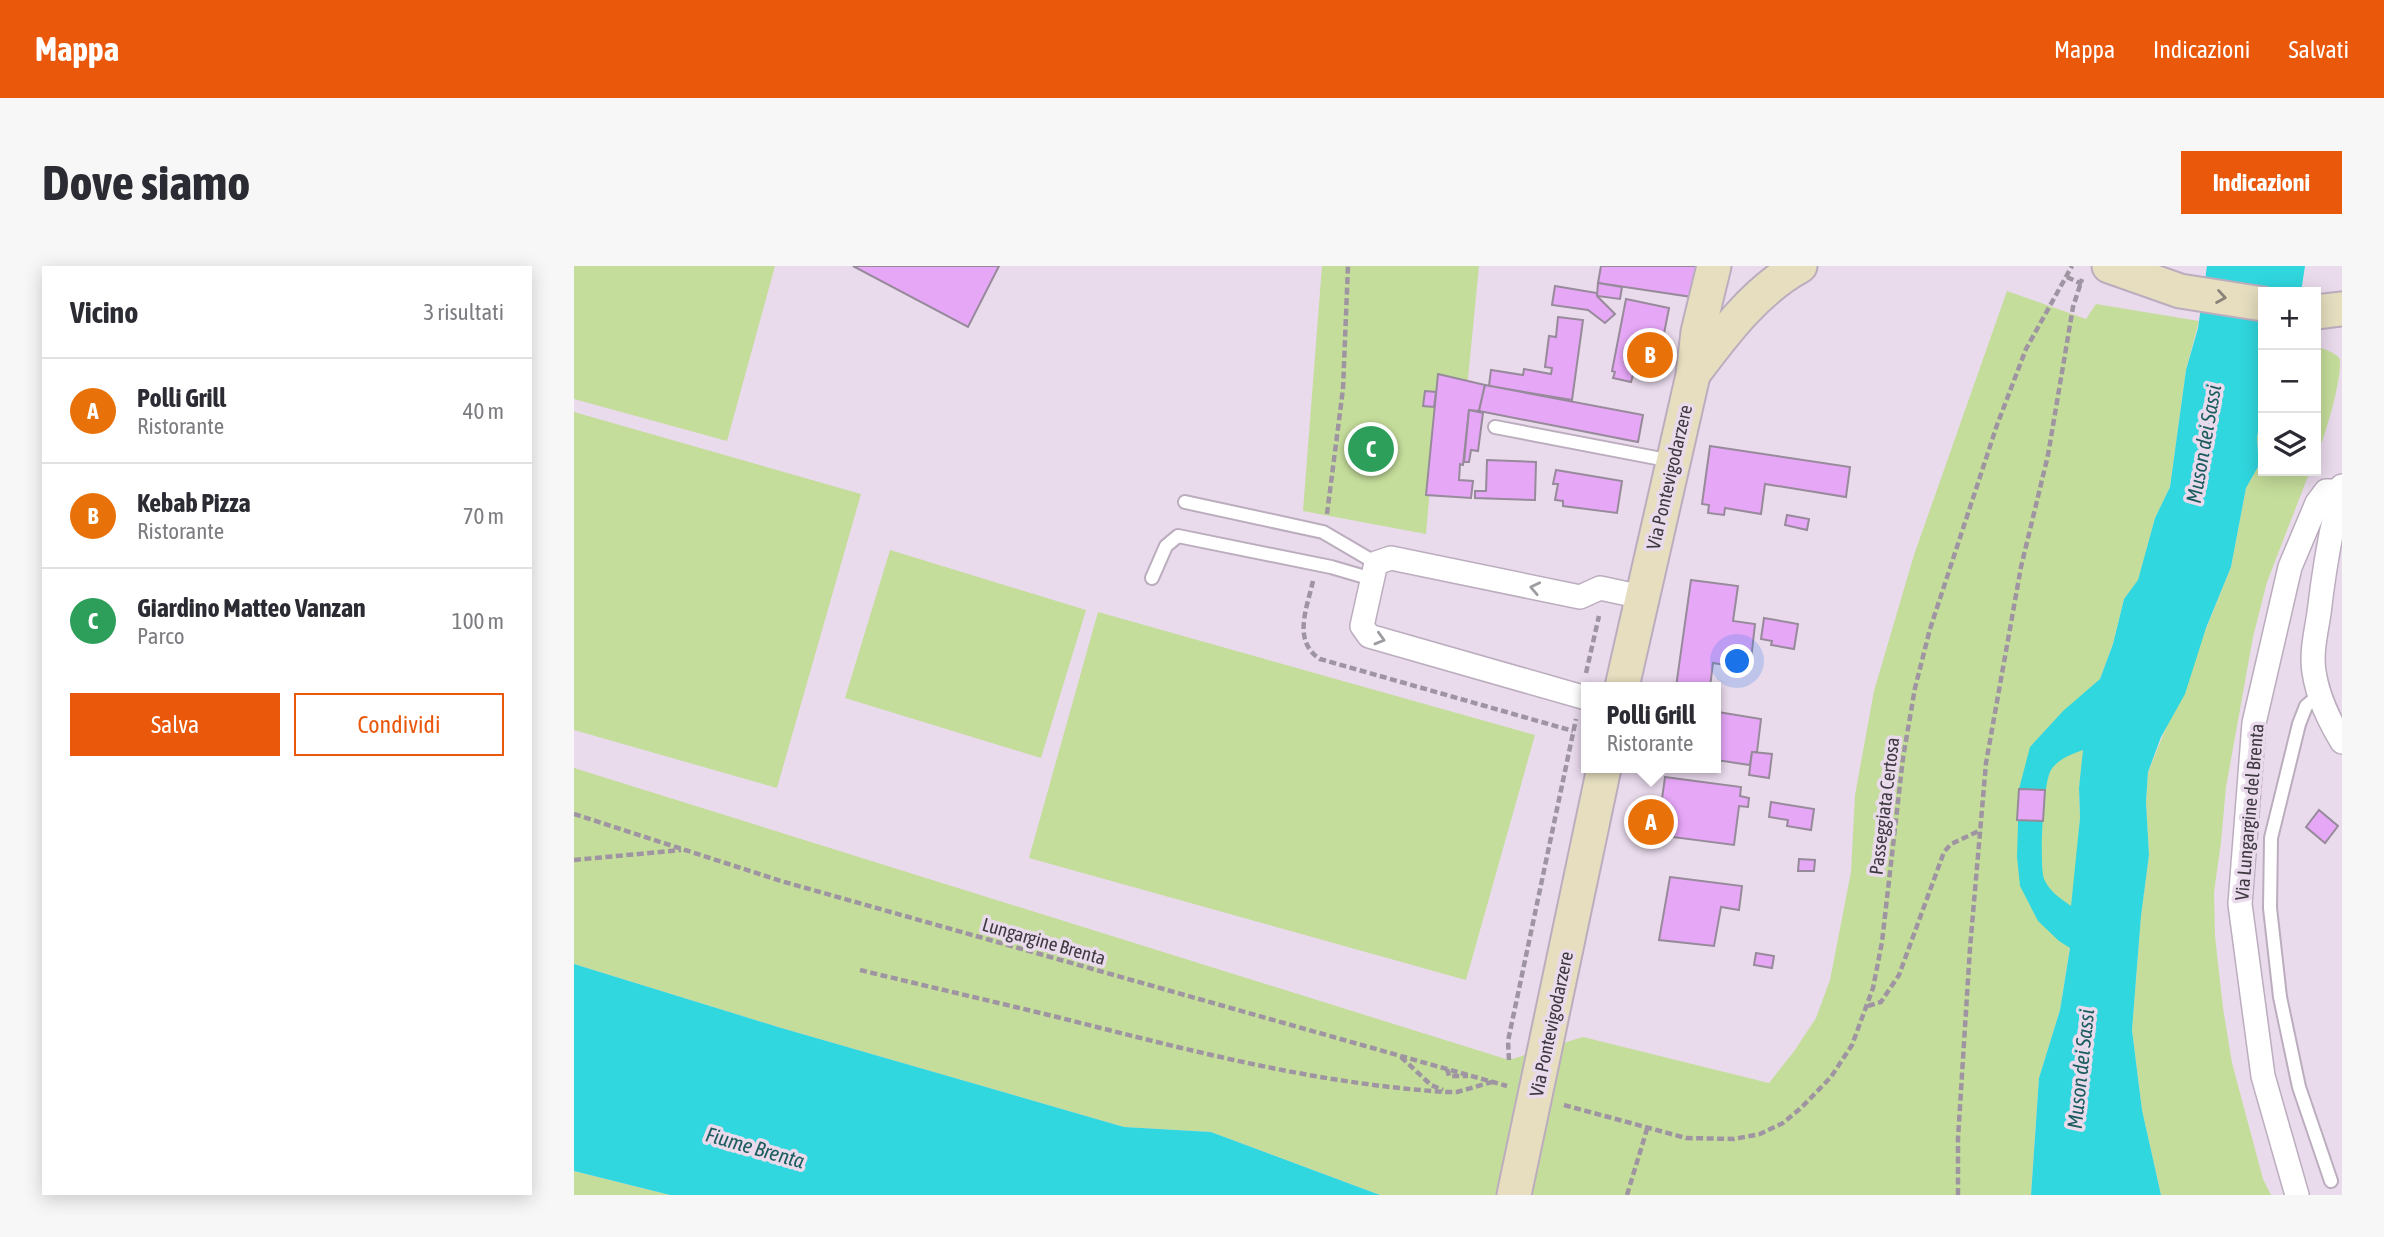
<!DOCTYPE html>
<html lang="it">
<head>
<meta charset="utf-8">
<style>
  :root { --surface:#fff; --page:#f7f7f7; --text:#2b2b33; --muted:#7c7c81; --line:#e1e1e2; --accent:#ea580c }
  body { margin:0; font-family:"Asap Condensed",sans-serif; background:var(--page); color:var(--text) }
  .controls { position:absolute; right:21px; top:21px; display:grid; overflow:hidden; border-radius:0px; box-shadow:0 4px 18px #0003 }
  .controls button { width:63px; height:63px; display:grid; place-items:center; padding:0; border:0; border-bottom:2px solid var(--line); background:var(--surface); color:var(--text); font:35px sans-serif }
  .you { position:absolute; left:1164px; top:396px; width:24px; height:24px; margin:-18px; border:5px solid #fff; border-radius:50%; background:#1a73e8; box-shadow:0 0 0 10px #1a73e833 }
  .badge { display:grid; place-items:center; width:46px; height:46px; border-radius:50%; background:var(--accent); color:#fff; font-size:23px; font-weight:700 }
  .pin { position:absolute; translate:-50% -50%; border:4px solid #fff; box-shadow:0 2px 7px #0006 }
  .popup { position:absolute; left:1007px; top:416px; width:140px; height:91px; box-sizing:border-box; display:grid; place-content:center; border-radius:0px; background:var(--surface); filter:drop-shadow(0 2px 5px #0005); font-size:23px; white-space:nowrap; color:var(--muted) }
  .popup b { font-size:26px; color:var(--text) }
  .popup::after { content:''; position:absolute; left:50%; top:100%; margin-left:-14px; border:14px solid transparent; border-top-color:var(--surface) }
  .list { margin:0; padding:0; list-style:none }
  h2 { display:flex; justify-content:space-between; align-items:center; height:91px; margin:0; padding:0 28px; font-size:30px }
  h2 small { font-size:23px; font-weight:400; color:var(--muted) }
  .list li { display:grid; grid-template-columns:46px 1fr auto; gap:21px; align-items:center; box-sizing:border-box; height:105px; padding:0 28px; border-top:2px solid var(--line) }
  .list b { display:block; font-size:26px; white-space:nowrap }
  .list p { margin:0; font-size:23px; white-space:nowrap; color:var(--muted) }
  .list em { font-size:23px; font-style:normal; color:var(--muted) }
  .actions { display:flex; gap:14px; padding:21px 28px }
  .actions a { flex:1; padding:16px 0; border:2px solid var(--accent); border-radius:0px; text-align:center; font-size:24px; color:var(--accent) }
  .actions .main { background:var(--accent); color:#fff }
  .icon { flex:none; width:38px; height:38px; fill:none; stroke:currentColor; stroke-width:2; stroke-linecap:round; stroke-linejoin:round }
  .map { position:relative; flex:none; width:1768px; height:929px; overflow:hidden; border-radius:0px }
  header { display:flex; align-items:center; gap:42px; box-sizing:border-box; height:98px; padding:0 35px; background:var(--accent); color:#fff }
  header strong { font-size:33px }
  nav { display:flex; gap:38px; margin-inline-start:auto; font-size:24px }
  .intro { display:flex; align-items:center; justify-content:space-between; box-sizing:border-box; height:168px; padding:0 42px }
  h1 { margin:0; font-size:49px }
  .button { padding:18px 32px; border-radius:0px; background:var(--accent); color:#fff; font-size:24px; font-weight:700 }
  main { display:flex; gap:42px; padding:0 42px }
  aside { flex:1; background:var(--surface); border-radius:0px; box-shadow:0 4px 18px #0003 }
  .map>svg:first-child { display:block }
</style>
</head>
<body>
<header>
<strong>Mappa</strong>
<nav><a>Mappa</a><a>Indicazioni</a><a>Salvati</a></nav>
</header>
<div class="intro"><h1>Dove siamo</h1><a class="button">Indicazioni</a></div>
<main>
<aside>
<h2>Vicino<small>3 risultati</small></h2>
<ul class="list">
<li><span class="badge" style="background:#e8710a">A</span><div><b>Polli Grill</b><p>Ristorante</p></div><em>40 m</em></li>
<li><span class="badge" style="background:#e8710a">B</span><div><b>Kebab Pizza</b><p>Ristorante</p></div><em>70 m</em></li>
<li><span class="badge" style="background:#2e9e5b">C</span><div><b>Giardino Matteo Vanzan</b><p>Parco</p></div><em>100 m</em></li>
</ul>
<div class="actions"><a class="main">Salva</a><a>Condividi</a></div>
</aside>
<div class="map">
<svg width="1768" height="929" viewBox="0 0 1768 929">
  <rect width="100%" height="100%" fill="#e9daec"/>
  <g fill="#c5dd9b">
    <path d="M0,0H201L153,175L0,133Z"/>
    <path d="M748,0H905L893,122L865,118L852,268L729,245Z"/>
    <path d="M1433,25L1512,53L1522,38L1625,55L1612,104L1596,221L1581,252L1564,315L1550,333L1539,378L1526,413L1505,522L1506,552L1496,681L1486,744L1465,812L1457,929H806L637,866L550,861L204,761L0,698V502L935,794L1009,771L1195,817L1221,784L1242,752L1256,714L1277,606L1281,529L1300,425L1340,289Z"/>
    <path d="M1742,80C1749,83 1761,86 1766,93C1768,114 1751,170 1742,192Z"/>
    <path d="M1689,133V205H1736L1693,316L1679,371L1652,521L1647,576L1640,626L1641,670L1649,742L1658,797L1689,913L1697,929H1587L1568,844L1558,764L1567,649L1575,589L1572,536L1574,506L1657,301L1672,222L1685,199L1683,172Z"/>
    <path d="M0,146L287,228L203,522L0,464Z"/>
    <path d="M316,284L512,344L467,492L271,432Z"/>
    <path d="M524,346L961,469L892,714L455,592Z"/>
    <path d="M0,905L96,929H0Z"/>
  </g>
  <g fill="#30d7de" fill-rule="evenodd">
    <path d="M1633,0H1731L1727,26H1689V133L1683,172L1685,199L1672,222L1657,301L1632,362L1611,428L1587,471L1574,506L1572,536L1575,589L1567,650L1558,764L1568,844L1587,929H1457L1465,812L1486,744L1496,682L1485,675L1464,655L1446,620L1443,591L1445,523L1456,481L1489,445L1526,413L1539,378L1550,333L1564,314L1581,252L1596,221L1612,104L1624,62ZM1509,484L1505,522L1506,552L1497,640C1487,633 1475,625 1470,613C1465,599 1469,516 1477,504C1484,493 1498,488 1509,484Z"/>
    <path d="M0,698L204,761L550,861L637,866L806,929H96L0,905Z"/>
  </g>
  <g fill="#e6a7f7" stroke="#978a9a" stroke-width="2">
    <path d="M279,0H425L394,61Z"/>
    <path d="M1027,0H1124L1118,31L1024,17Z"/>
    <path d="M1024,17L1048,21L1046,33L1023,30Z"/>
    <path d="M981,20L1023,27V30L1041,48L1031,57L1014,44L978,39Z"/>
    <path d="M1052,33L1095,42L1081,114L1059,109L1057,116L1039,112L1041,106L1038,105Z"/>
    <path d="M984,51L1009,54L998,134L915,120L917,104L949,109L950,103L977,108L978,102L971,101L975,70L982,71Z"/>
    <path d="M864,108L911,119L905,145L895,144L889,199L886,198L885,214L899,215L897,232L852,229Z"/>
    <path d="M911,119L1069,149L1064,176L905,145Z"/>
    <path d="M851,125L862,126L860,141L849,140Z"/>
    <path d="M895,144L909,147L904,185L897,184L895,196H890Z"/>
    <path d="M1136,180L1276,201L1272,231L1191,218L1187,248L1151,242L1150,249L1134,247L1135,239L1128,238Z"/>
    <path d="M913,194L962,196L961,234L901,232V225H912Z"/>
    <path d="M982,204L1048,215L1043,247L989,240V235L981,234L984,218H979Z"/>
    <path d="M1213,249L1235,253L1233,264L1211,259Z"/>
    <path d="M1117,314L1164,320L1159,355L1181,358L1176,403L1139,397L1136,421H1102Z"/>
    <path d="M1190,352L1224,358L1220,383L1197,379L1198,375L1187,373Z"/>
    <path d="M1144,446L1187,453L1183,486H1178L1176,499L1142,494V453Z"/>
    <path d="M1178,486L1198,488L1195,512L1175,509Z"/>
    <path d="M1091,511L1167,521L1166,530L1175,532L1174,541L1165,540L1160,579L1083,569Z"/>
    <path d="M1445,523L1471,524L1469,555L1443,554Z"/>
    <path d="M1197,536L1240,543L1237,564L1213,560L1214,554L1195,551Z"/>
    <path d="M1745,544L1764,560L1751,577L1732,561Z"/>
    <path d="M1225,593L1241,594L1240,605H1224Z"/>
    <path d="M1096,611L1168,620L1165,644L1147,641L1140,680L1085,674Z"/>
    <path d="M1182,687L1200,690L1198,702L1180,699Z"/>
  </g>
  <g fill="none" stroke-linecap="round" stroke-linejoin="round">
    <g stroke="#bbadbe" stroke-width="16">
      <g id="service">
        <path d="M921,161L1098,195"/>
        <path d="M611,236L749,266L802,297"/>
        <path d="M578,312L592,280L604,270L757,301L798,313"/>
        <path d="M1746,428L1732,440L1725,458L1697,572L1696,642L1706,731L1725,821L1757,915"/>
      </g>
    </g>
    <g stroke="#bbadbe" stroke-width="26">
      <g id="minor">
        <path d="M1768,220C1757,262 1750,304 1745,347C1742,367 1737,386 1740,406C1744,432 1755,454 1768,476"/>
        <path d="M1012,432L795,370L788,360L802,297L817,292L1006,331L1026,322L1068,331"/>
        <path d="M1723,929L1689,810L1666,638L1680,457L1716,301L1743,237L1752,225H1767"/>
      </g>
    </g>
    <g stroke="#bbadbe" stroke-width="37">
      <g id="secondary">
        <path d="M1535,0L1606,25L1689,38"/>
        <path d="M1742,46L1768,43"/>
        <path d="M1120,107C1150,67 1182,24 1226,0"/>
        <path d="M1048,421L1119,109L1124,66L1140,0"/>
        <path d="M940,929L1030,502"/>
      </g>
    </g>
    <g stroke="#9f95a2" stroke-width="4.5" stroke-dasharray="7 3.5" stroke-linecap="butt">
      <path d="M1493,11L1508,18"/>
      <path d="M753,248L769,123L774,0"/>
      <path d="M739,315C733,342 718,375 746,393L999,465"/>
      <path d="M1012,407L1025,350"/>
      <path d="M0,548L207,615L933,820"/>
      <path d="M0,594L107,584"/>
      <path d="M286,704C352,720 417,735 483,751C611,783 740,818 873,826H883L918,816"/>
      <path d="M1294,740L1307,736L1325,709L1370,586L1377,578L1407,564"/>
      <path d="M827,791L857,819L869,824"/>
      <path d="M935,794L934,775L1002,453"/>
      <path d="M873,803L875,810H894"/>
      <path d="M990,839L1112,872L1160,873L1186,868L1209,857L1227,842L1257,811L1278,779L1299,722L1308,676L1329,492L1341,422L1356,363L1423,159L1452,83L1498,0"/>
      <path d="M1053,929L1073,863"/>
      <path d="M1384,929V872L1396,682L1412,497L1447,301L1474,189L1499,41L1508,13"/>
    </g>
    <use href="#service" stroke="#fff" stroke-width="12"/>
    <use href="#minor" stroke="#fff" stroke-width="23"/>
    <use href="#secondary" stroke="#e6debf" stroke-width="33"/>
  </g>
  <defs><path id="oneway-chevron" d="M-2-3.5L2.5 0L-2 3.5" fill="none" stroke-width="1.6" stroke-linecap="round" stroke-linejoin="round" transform="scale(1.75)"/></defs>
  <use stroke="#8a8379" href="#oneway-chevron" transform="translate(1647 31) rotate(9)"/>
  <g stroke="#9e9ca0">
    <use href="#oneway-chevron" transform="translate(961 322) rotate(-168)"/>
    <use href="#oneway-chevron" transform="translate(806 373) rotate(16)"/>
  </g>
  <g text-anchor="middle" stroke-width="7" stroke-linejoin="round" paint-order="stroke">
    <g font-size="19" fill="#3e3940" stroke="#e9daec">
      <text transform="translate(1095 211) rotate(-77)" y="7">Via Pontevigodarzere</text>
      <text transform="translate(1310 540) rotate(-83)" y="7">Passeggiata Certosa</text>
      <text transform="translate(1675 546) rotate(-85)" y="7">Via Lungargine del Brenta</text>
      <text transform="translate(470 675) rotate(16)" y="7">Lungargine Brenta</text>
      <text transform="translate(977 758) rotate(-78)" y="7">Via Pontevigodarzere</text>
    </g>
    <g font-size="21" font-style="italic" fill="#1b5c5e" stroke="#e9daec">
      <text transform="translate(1630 178) rotate(-80)" y="7">Muson dei Sassi</text>
      <text transform="translate(1507 803) rotate(-84)" y="7">Muson dei Sassi</text>
      <text transform="translate(181 882) rotate(16)" y="7">Fiume Brenta</text>
    </g>
  </g>
</svg>
<div class="controls">
<button>+</button>
<button>−</button>
<button><svg class="icon" aria-label="layers" viewBox="0 0 24 24"><path d="M12 4l9 5-9 5-9-5zM3 14l9 5 9-5"/></svg></button>
</div>
<div class="you"></div>
<div class="pin badge" style="left:1077px;top:556px;background:#e8710a">A</div>
<div class="popup"><b>Polli Grill</b>Ristorante</div>
<div class="pin badge" style="left:1076px;top:89px;background:#e8710a">B</div>
<div class="pin badge" style="left:797px;top:183px;background:#2e9e5b">C</div>
</div>
</main>
</body>
</html>
